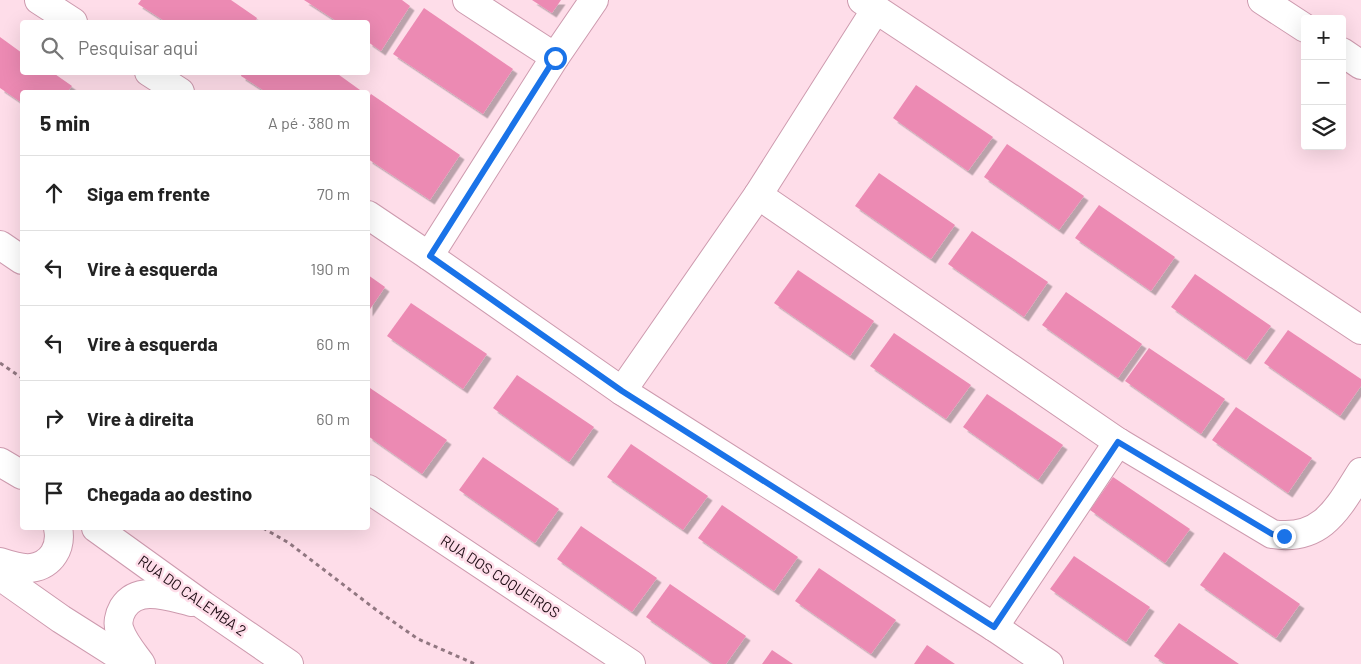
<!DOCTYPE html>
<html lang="pt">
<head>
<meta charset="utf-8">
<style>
  :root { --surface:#fff; --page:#f6f6f6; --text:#222; --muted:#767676; --line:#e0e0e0 }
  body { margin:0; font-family:Barlow,sans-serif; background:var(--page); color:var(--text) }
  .controls { position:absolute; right:15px; top:15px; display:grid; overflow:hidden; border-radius:5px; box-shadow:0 5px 20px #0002 }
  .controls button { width:45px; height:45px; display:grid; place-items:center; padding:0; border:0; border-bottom:1px solid var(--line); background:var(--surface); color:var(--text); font:25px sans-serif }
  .stop { position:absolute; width:15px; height:15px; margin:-11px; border:4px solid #1a73e8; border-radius:50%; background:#fff }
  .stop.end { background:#1a73e8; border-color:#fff; box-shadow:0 1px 5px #0008 }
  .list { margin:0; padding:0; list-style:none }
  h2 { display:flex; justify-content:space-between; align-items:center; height:65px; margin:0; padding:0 20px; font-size:21px }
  h2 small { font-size:16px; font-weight:400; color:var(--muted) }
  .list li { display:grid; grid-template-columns:32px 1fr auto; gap:15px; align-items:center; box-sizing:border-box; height:75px; padding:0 20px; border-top:1px solid var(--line) }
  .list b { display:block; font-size:19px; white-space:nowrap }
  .list em { font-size:16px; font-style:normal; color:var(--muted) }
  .icon { flex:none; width:28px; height:28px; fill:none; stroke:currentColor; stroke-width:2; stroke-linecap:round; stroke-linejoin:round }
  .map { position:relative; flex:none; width:1361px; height:664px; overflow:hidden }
  .search { position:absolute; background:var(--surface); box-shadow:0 5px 20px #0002; left:20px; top:20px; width:350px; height:55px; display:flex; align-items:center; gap:12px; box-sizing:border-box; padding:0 18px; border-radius:5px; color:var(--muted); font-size:19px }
  .panel { position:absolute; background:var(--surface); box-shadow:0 5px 20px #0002; left:20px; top:90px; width:350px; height:440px; border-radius:5px }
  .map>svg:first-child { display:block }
</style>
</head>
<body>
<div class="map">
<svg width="1361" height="664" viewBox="0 0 1361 664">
  <defs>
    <filter id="shadow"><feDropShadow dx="4.5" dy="4.5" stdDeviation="0" flood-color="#0004"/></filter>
  </defs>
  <rect width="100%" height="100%" fill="#fedde9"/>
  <g fill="#ec8ab3" filter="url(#shadow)">
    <path d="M141,0H231L257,18L255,22H166L138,4Z"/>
    <path d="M304,0H402L410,6L381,51L368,42V22H338Z"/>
    <path d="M532,0H561L552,13Z"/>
    <path d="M424,8L513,69L483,114L393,54Z"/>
    <path d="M0,37L22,53V72H52L72,86L67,92H22V103L0,88Z"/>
    <path d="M242,72H335L360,90L358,92H266L241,76Z"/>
    <path d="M916,85L993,137L968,171L893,118Z"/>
    <path d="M371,94L460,155L430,200L368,159V99Z"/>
    <path d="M1007,144L1084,196L1059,230L984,177Z"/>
    <path d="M879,173L955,225L931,259L855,206Z"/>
    <path d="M1099,205L1175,257L1151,291L1075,238Z"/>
    <path d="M972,231L1048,282L1024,317L948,264Z"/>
    <path d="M798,270L874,321L850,356L774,303Z"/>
    <path d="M1195,274L1271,326L1246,360L1171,307Z"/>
    <path d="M368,275L385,287L368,312Z"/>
    <path d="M1066,292L1142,344L1118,378L1042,325Z"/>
    <path d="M411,303L487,354L463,389L387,336Z"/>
    <path d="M1288,330L1361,379V386L1340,416L1264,363Z"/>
    <path d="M894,333L971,385L946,419L870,366Z"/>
    <path d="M1149,348L1225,399L1201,434L1125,381Z"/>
    <path d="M517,375L594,427L569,462L493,408Z"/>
    <path d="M370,388L447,440L422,474L368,436V392Z"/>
    <path d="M987,394L1063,445L1038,480L963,427Z"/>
    <path d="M1236,407L1312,458L1288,493L1212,440Z"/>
    <path d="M631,444L708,496L683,530L607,477Z"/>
    <path d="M483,457L559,509L535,543L459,490Z"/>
    <path d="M1113,477L1190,529L1165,563L1090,510Z"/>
    <path d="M722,505L798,557L774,591L698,538Z"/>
    <path d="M581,526L657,578L632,612L557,559Z"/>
    <path d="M1224,552L1300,604L1276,638L1200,585Z"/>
    <path d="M1074,556L1150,607L1126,642L1050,589Z"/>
    <path d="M819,568L896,620L871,654L795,601Z"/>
    <path d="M670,584L746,636L726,664H713L646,617Z"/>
    <path d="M1179,623L1239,664H1166L1154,656Z"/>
    <path d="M927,645L955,664H914Z"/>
    <path d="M772,650L793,664H762Z"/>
  </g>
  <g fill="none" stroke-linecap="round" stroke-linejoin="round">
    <g stroke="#cd9aae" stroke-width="30">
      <g id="minor">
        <path d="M39,0L73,22"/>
        <path d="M467,0L555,57"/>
        <path d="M862,0L1361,330"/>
        <path d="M1262,0L1305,28"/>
        <path d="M1342,52L1361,65"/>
        <path d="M149,72L180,92"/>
        <path d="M758,195L1118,442L1272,534C1322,542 1338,508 1361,472"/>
        <path d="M368,215L429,256L622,391L994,627L1049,664"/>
        <path d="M0,245L22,260"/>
        <path d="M429,256L555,57L594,0"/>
        <path d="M622,391L758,195L876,9"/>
        <path d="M368,489L631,664"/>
        <path d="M994,627L1118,442"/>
      </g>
    </g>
    <g stroke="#cd9aae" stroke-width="30">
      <g id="major">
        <path d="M0,462L22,475"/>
        <path d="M96,528L203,605L289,664"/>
        <path d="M0,562C9,565 22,569 31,568C52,565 62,547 58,528"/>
        <path d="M0,576L61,619L132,664"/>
        <path d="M141,664C134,654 124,643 120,631C117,624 119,615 123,608C138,584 170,597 192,602"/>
      </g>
    </g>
    <g stroke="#917781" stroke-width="3" stroke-dasharray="4 4" stroke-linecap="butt">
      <path d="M0,363L22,378"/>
      <path d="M263,528L289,543L375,609L418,639L475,664"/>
    </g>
    <use href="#minor" stroke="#fff" stroke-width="28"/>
    <use href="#major" stroke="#fff" stroke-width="28"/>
  </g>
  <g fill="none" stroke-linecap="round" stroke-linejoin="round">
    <path stroke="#1a73e8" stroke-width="6" d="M555,58L430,256L622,391L994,627L1118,442L1272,534L1284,536"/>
  </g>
  <g text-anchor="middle" stroke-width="5" stroke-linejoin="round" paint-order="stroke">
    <g font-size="15" fill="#1f0d15" stroke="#fedde9">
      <text transform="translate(500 577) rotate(33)" y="5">RUA DOS COQUEIROS</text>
      <text transform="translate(192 596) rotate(35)" y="5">RUA DO CALEMBA 2</text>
    </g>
  </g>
</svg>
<div class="controls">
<button>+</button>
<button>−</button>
<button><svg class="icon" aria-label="layers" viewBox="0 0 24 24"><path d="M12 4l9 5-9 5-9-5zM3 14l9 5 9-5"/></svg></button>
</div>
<div class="stop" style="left:555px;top:58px"></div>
<div class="stop end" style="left:1284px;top:536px"></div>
<div class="search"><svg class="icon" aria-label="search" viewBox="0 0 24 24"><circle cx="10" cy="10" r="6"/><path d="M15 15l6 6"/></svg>Pesquisar aqui</div>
<section class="panel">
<h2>5 min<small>A pé · 380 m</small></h2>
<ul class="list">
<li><svg class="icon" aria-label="ahead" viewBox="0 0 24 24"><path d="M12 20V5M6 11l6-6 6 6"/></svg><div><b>Siga em frente</b></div><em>70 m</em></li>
<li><svg class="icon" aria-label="left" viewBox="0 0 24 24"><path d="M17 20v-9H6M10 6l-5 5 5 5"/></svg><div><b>Vire à esquerda</b></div><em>190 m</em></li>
<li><svg class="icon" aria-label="left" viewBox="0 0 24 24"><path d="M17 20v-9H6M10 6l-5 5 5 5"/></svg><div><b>Vire à esquerda</b></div><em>60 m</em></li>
<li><svg class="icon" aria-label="right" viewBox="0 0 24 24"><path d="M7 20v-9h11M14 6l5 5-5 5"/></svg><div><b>Vire à direita</b></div><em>60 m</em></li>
<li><svg class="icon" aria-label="arrive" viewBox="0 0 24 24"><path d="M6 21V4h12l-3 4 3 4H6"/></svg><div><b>Chegada ao destino</b></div></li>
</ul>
</section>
</div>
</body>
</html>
